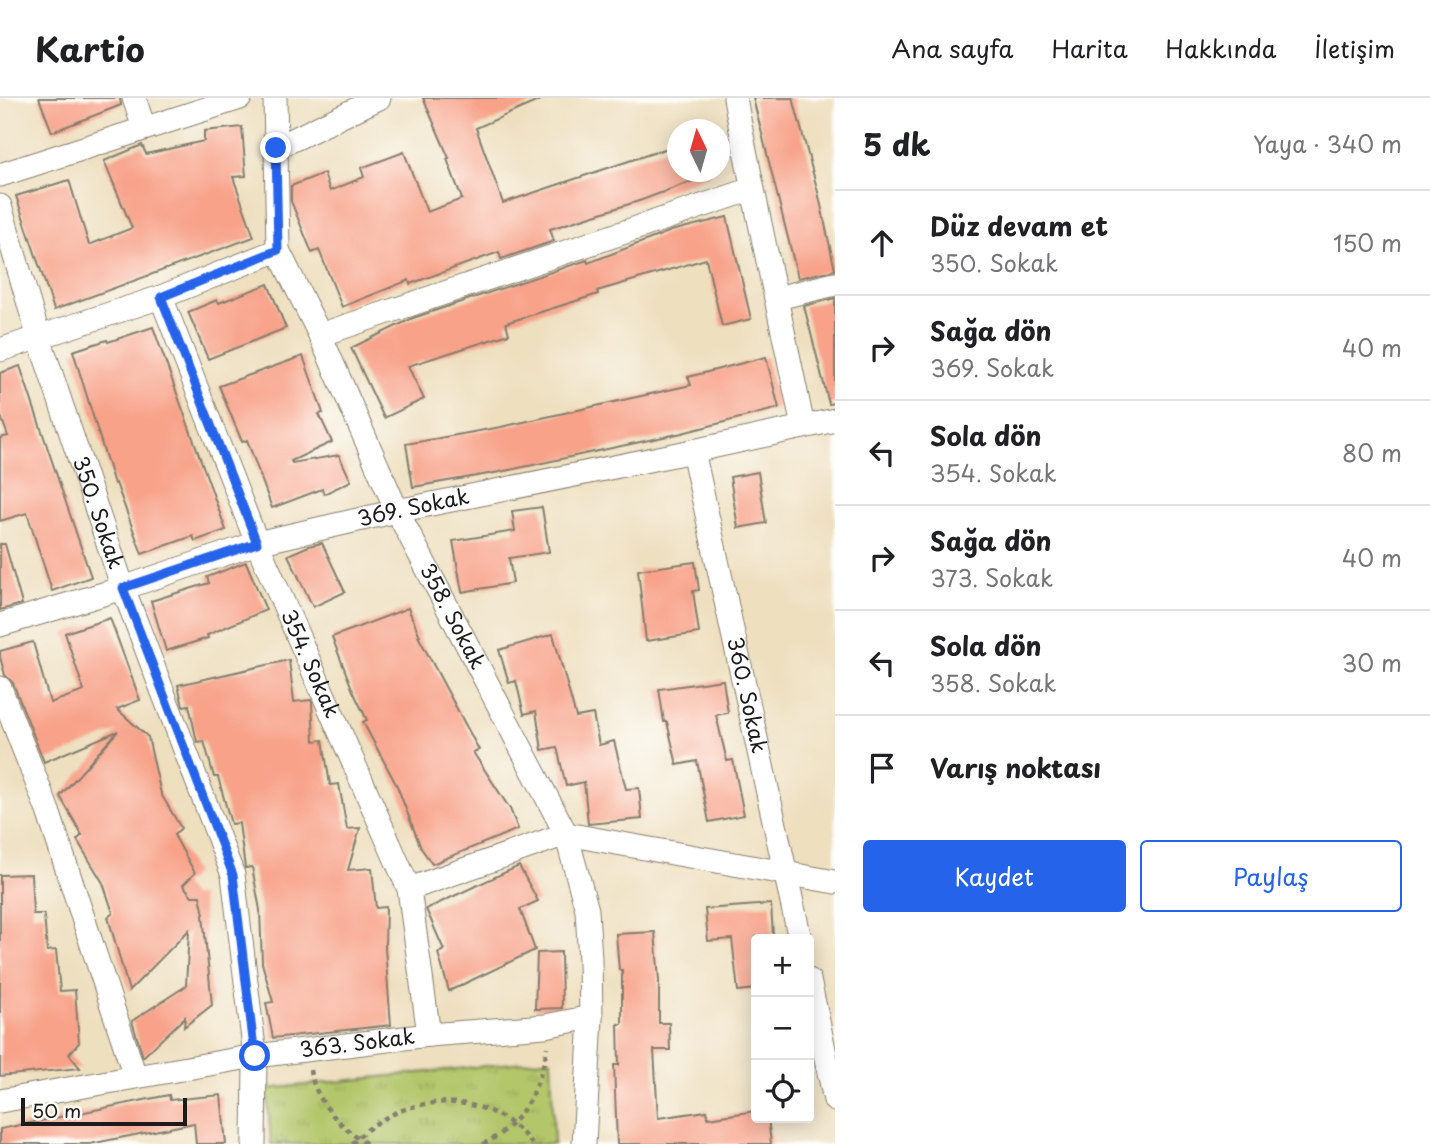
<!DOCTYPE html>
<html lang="tr">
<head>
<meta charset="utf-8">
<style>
  :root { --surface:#fff; --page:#f2f2f2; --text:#202124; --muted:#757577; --line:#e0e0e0; --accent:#2563eb }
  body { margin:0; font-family:"Playpen Sans",sans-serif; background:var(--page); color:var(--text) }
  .controls { position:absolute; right:21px; bottom:21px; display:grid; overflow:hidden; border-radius:7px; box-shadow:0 4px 18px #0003 }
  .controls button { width:63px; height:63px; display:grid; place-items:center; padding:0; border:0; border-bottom:2px solid var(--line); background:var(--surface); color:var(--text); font:35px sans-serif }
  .compass { position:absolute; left:667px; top:21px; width:63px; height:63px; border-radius:50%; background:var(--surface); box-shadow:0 4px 18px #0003; rotate:355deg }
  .scale { position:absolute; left:21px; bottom:18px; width:166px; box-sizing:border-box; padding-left:7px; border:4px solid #1c1c1c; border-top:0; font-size:19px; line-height:24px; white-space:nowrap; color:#1c1c1c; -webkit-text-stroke:5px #fdfcf7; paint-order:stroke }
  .stop { position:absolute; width:21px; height:21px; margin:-16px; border:5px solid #2563eb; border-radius:50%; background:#fff }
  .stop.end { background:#2563eb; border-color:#fff; box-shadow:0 2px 7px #0008 }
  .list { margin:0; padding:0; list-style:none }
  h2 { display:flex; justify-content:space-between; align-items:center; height:91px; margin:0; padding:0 28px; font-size:30px }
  h2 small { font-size:23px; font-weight:400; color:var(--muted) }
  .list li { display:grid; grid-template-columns:46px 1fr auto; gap:21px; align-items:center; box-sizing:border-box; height:105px; padding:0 28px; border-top:2px solid var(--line) }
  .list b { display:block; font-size:26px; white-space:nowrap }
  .list p { margin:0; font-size:23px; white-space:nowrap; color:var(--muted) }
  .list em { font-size:23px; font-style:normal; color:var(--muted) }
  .actions { display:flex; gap:14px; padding:21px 28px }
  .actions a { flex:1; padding:16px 0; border:2px solid var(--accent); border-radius:7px; text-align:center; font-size:24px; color:var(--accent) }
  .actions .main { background:var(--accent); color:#fff }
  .icon { flex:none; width:38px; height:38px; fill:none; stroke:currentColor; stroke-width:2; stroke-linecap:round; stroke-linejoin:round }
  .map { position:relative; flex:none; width:835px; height:1046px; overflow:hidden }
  header { display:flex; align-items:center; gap:42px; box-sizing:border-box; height:98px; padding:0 35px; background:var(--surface); border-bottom:2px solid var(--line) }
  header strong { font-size:33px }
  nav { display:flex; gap:38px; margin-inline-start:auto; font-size:24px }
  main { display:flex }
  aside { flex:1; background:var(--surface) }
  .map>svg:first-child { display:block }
</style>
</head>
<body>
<header>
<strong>Kartio</strong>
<nav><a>Ana sayfa</a><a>Harita</a><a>Hakkında</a><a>İletişim</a></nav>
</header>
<main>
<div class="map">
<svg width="835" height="1046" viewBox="0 0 835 1046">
  <defs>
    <pattern id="grass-tufts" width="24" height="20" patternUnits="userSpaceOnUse" patternTransform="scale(1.75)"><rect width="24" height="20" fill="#b3c66a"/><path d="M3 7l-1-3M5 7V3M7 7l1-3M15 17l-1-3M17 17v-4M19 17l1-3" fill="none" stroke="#99aa5b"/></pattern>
  </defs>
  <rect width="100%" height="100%" fill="#fdfcf7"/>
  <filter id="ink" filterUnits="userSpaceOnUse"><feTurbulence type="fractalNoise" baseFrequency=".0143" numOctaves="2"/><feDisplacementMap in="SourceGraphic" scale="14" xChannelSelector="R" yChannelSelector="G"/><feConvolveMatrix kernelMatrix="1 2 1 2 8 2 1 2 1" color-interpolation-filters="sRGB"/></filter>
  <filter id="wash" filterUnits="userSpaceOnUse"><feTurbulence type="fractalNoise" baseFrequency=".00686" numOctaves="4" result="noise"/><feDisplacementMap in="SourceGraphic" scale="28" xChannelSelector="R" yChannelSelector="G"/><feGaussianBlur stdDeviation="1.57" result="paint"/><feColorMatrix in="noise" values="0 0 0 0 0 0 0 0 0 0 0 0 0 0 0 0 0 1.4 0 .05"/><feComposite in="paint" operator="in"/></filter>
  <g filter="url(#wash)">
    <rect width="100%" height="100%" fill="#eedfbf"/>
    <path fill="url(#grass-tufts)" stroke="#687143" stroke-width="2" d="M551,961L554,1046H271L267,991Z"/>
    <g id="blocks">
      <g fill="#f8a289">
        <path d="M39,0H120L121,7L52,34Z"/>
        <path d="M423,0H545L476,30L503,105L677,47V74H710L711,76L642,102L550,131L554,143L501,161L499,154L410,186L409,182L342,209L319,152L312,155L291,103V88L324,75L330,93L364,79L361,70L404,54L427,114L462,101L447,61L449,60Z"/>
        <path d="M753,0H793L819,98L835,172L798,180Z"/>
        <path d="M242,29L246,78L233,79L254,139L54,212L16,98L69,82L89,147L132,130L104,63L142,47L146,56L204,43V33Z"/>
        <path d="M727,119L751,221L722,228L706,161L597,193L598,196L506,225L509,236L408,268L424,301L384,320L351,250L413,220L587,162L588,165L671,133Z"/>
        <path d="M268,186L286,230L208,261L188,214L217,202L219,205Z"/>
        <path d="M835,200V305L829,306L804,208Z"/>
        <path d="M153,229L226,432L195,443L193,438L142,456L116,385L114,386L73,253L107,242L108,244Z"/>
        <path d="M303,258L323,315L319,316L332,344L291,363L292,365L339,357L351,383L324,396L322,391L272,410L247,342L242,344L219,288Z"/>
        <path d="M766,259L779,310L682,335L500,374L413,389L406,346L501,329L691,287L688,279Z"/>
        <path d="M20,268L91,479L52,493L27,415L0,423V340L8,338L0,316V275Z"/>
        <path d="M758,374L766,425L738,430L730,379Z"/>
        <path d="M542,409L549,454L509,460L513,485L462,494L453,443L515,433L512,413Z"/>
        <path d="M322,445L345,494L313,509L288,457L309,448Z"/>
        <path d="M0,446H5L22,506L0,512Z"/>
        <path d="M246,464L266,512L207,537L208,540L166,553L151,503L209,485L207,479Z"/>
        <path d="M695,464L699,492L693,493L699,535L646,543L638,472Z"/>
        <path d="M408,510L420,538H418L479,652L473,654L510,711L518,731L432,766L421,750L397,688L363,624L367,622L353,593L332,539Z"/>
        <path d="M110,520L140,602L117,611L148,639L161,696L181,730L174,737L195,775L183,787L192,798H200L204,816L203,817L212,907L184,929L185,919L143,959L132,923L186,888L189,832L129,893L108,819L113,815L103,785L77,742L82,737L60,698L118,633L44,664L13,585L5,577L0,559V553L33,544L50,605L84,593L65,535Z"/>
        <path d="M553,536L576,619L593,616L599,647L614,643L626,691L639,690L642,721L588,726L584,684L566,688L557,649L542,652L536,613L524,616L516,583L509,585L499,552Z"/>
        <path d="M289,562L294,604L311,602L312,604L314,643L323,642L330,687L339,686L347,731L360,730L348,772L372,770L376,810L386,809L385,850L391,927L273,940L266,905L273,904L262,865L260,812L252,769L245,770L239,725L231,726L218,679H214L204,643L197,644L189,607L183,608L178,587Z"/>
        <path d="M723,582L728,615L716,617L727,663L733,662L744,717L709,724L697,663L677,667L667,624H664L659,591Z"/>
        <path d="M519,768L538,803L520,811L535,852L449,893L438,855L444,852L426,811Z"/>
        <path d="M31,776L33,816H44L47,853L56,852L60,893L75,892L79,945L69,956L80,970L0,978V777Z"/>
        <path d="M771,806L773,838L756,839V891L738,893L732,841L708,843L705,811Z"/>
        <path d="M655,834L659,882V925H669L670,952H654L658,1020L707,1013L708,1020L756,1013V1020H768L771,1046H617L614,967H619L618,926H622V872H619L616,836Z"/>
        <path d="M561,854L562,910L535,911L537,855Z"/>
        <path d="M169,997L170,1002L221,997L226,1046H196L194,1025L90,1046H0V1031Z"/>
      </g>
    </g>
  </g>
  <g filter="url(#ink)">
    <use href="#blocks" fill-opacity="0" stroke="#857e6e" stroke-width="2"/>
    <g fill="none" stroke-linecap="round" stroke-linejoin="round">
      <g stroke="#857e6e" stroke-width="25">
        <g id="minor">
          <path d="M134,0L144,30"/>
          <path id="s1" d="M275,0L278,152L320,237L397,413L566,736L587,812L590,862L591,919L584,1046"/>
          <path d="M735,0C755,110 781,219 803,329"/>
          <path d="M276,50L379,0"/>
          <path d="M0,77L240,0"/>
          <path id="s2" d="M0,108L39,240L123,490L233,777L255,958L254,1046"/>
          <path id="s3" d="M161,199L257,445L409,791L429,937"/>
          <path d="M777,200L835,186"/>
          <path d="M320,237L752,91"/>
          <path d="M0,252L161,199L278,152"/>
          <path id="s4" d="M693,353L800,841"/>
          <path id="s5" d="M0,527L123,490L257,445L397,413L693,353L835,322"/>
          <path d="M0,590L48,713L135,978"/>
          <path d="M409,791L566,736L835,784"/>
          <path d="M809,882L835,1002"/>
          <path id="s6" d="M0,1003L255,958L429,937L545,928L591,919"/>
        </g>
      </g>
      <g stroke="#857e6e" stroke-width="4.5" stroke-dasharray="5 5" stroke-linecap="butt">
        <path d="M310,972C315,1003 342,1031 367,1046"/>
        <path d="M352,1046C399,994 486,987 532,1046"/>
        <path d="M483,1046C521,1029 541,988 547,949"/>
      </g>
      <use href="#minor" stroke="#fff" stroke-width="23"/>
    </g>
  </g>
  <g fill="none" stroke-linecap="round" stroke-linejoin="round" filter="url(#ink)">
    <path stroke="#2563eb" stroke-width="9" d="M255,958L233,777L123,490L257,445L161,199L278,152L276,50"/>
  </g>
  <g text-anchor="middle" stroke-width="6" stroke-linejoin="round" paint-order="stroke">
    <g font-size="21" fill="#1c1c1c" stroke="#fdfcf7">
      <text dy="7" stroke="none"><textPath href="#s5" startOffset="430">369. Sokak</textPath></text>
      <text dy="7" stroke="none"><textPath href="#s2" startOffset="322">350. Sokak</textPath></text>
      <text dy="7" stroke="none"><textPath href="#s1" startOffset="558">358. Sokak</textPath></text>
      <text dy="7" stroke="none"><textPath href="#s3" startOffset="396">354. Sokak</textPath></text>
      <text dy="7" stroke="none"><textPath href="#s4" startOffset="250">360. Sokak</textPath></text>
      <text dy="7" stroke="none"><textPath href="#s6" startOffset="362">363. Sokak</textPath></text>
    </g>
  </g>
</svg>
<div class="controls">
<button>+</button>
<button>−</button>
<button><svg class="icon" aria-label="locate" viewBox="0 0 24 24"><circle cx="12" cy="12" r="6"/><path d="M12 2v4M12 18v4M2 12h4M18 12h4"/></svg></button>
</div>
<svg class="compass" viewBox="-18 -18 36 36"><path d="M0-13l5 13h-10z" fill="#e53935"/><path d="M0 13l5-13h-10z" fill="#757577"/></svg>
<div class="scale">50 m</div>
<div class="stop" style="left:255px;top:958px"></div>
<div class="stop end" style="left:276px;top:50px"></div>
</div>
<aside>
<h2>5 dk<small>Yaya · 340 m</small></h2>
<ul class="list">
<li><svg class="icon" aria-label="ahead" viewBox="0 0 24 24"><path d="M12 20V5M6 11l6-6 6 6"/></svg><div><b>Düz devam et</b><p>350. Sokak</p></div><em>150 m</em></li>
<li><svg class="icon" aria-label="right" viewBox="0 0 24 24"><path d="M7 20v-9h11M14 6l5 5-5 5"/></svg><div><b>Sağa dön</b><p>369. Sokak</p></div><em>40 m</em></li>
<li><svg class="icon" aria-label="left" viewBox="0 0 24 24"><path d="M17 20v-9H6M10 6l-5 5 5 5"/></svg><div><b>Sola dön</b><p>354. Sokak</p></div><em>80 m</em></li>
<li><svg class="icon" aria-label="right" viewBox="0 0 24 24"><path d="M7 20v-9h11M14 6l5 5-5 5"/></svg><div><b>Sağa dön</b><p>373. Sokak</p></div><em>40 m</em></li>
<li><svg class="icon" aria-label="left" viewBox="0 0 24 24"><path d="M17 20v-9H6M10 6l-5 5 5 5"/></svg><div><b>Sola dön</b><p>358. Sokak</p></div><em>30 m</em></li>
<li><svg class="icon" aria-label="arrive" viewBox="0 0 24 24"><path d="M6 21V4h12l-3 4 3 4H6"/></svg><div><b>Varış noktası</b></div></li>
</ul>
<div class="actions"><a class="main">Kaydet</a><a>Paylaş</a></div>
</aside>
</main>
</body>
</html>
